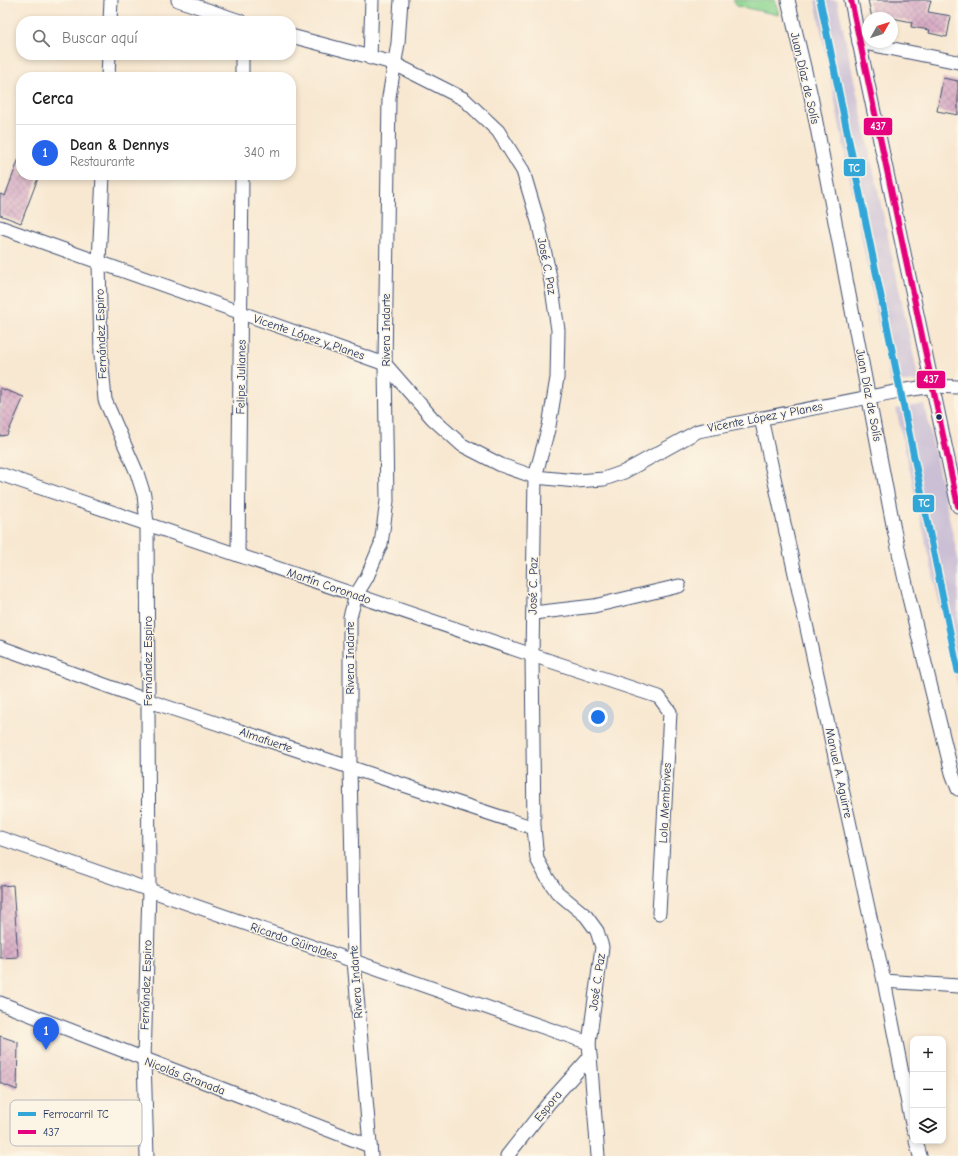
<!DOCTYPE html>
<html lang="es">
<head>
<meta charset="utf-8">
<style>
  :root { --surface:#fff; --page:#f6f6f6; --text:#222; --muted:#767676; --line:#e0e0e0; --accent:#2563eb }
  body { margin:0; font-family:"Comic Neue",sans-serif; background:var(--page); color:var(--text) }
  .controls { position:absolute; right:12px; bottom:12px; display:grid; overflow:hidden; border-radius:8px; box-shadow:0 2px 6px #0003 }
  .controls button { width:36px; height:36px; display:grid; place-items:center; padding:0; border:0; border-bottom:1px solid var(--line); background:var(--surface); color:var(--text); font:20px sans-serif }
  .compass { position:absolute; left:862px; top:12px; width:36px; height:36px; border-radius:50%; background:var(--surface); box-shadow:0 2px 6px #0003; rotate:51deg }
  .you { position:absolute; left:598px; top:717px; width:14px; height:14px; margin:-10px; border:3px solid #fff; border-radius:50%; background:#1a73e8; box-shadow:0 0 0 6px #1a73e833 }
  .badge { display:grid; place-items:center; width:26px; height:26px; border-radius:50%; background:var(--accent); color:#fff; font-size:13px; font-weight:700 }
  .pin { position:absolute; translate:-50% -33px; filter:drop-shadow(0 1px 2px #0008) }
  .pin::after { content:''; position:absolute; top:21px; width:14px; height:12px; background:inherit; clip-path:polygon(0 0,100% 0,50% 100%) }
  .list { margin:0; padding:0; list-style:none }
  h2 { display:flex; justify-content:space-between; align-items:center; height:52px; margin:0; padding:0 16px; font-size:17px }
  h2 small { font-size:13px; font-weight:400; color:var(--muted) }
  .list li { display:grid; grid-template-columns:26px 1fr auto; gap:12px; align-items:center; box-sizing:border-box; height:56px; padding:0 16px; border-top:1px solid var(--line) }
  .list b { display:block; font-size:15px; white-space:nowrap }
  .list p { margin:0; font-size:13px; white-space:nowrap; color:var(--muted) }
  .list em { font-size:13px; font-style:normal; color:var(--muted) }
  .icon { flex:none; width:22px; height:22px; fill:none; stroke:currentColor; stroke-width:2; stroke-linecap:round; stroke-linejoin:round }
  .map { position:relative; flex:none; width:958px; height:1156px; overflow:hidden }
  .search { position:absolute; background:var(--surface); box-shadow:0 2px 6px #0003; left:16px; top:16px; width:280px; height:44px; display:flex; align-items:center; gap:10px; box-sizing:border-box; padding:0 14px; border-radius:16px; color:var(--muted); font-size:15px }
  .panel { position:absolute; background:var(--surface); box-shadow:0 2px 6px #0003; left:16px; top:72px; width:280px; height:108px; border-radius:16px }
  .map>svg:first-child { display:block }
</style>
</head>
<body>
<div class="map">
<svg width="958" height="1156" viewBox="0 0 958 1156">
  <defs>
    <pattern id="building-cross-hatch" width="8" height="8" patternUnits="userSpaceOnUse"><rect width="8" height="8" fill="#d9adc6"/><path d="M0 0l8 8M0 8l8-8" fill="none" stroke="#af8da4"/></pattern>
  </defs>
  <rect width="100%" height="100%" fill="#fcf5e5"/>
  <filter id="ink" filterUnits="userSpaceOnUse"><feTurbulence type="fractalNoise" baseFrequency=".025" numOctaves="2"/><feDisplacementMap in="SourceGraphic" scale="8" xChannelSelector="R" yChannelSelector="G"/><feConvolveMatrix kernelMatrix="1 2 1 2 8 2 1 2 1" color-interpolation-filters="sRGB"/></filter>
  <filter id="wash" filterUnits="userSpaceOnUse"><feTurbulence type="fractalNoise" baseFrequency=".012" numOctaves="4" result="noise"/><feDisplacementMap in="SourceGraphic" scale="16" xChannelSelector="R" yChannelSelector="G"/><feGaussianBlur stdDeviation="0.9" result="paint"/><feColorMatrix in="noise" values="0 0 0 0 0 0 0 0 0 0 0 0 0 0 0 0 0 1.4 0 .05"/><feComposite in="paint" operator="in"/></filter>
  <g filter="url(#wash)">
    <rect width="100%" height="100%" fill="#f8e8d1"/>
    <g fill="#cbbfd5">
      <path d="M815,0H837L919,381L890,383Z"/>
      <path d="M924,404L958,558V687L896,409Z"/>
    </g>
    <path fill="#8cd591" stroke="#548278" d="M733,0H775L779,15L737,6Z"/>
    <g id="blocks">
      <g fill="url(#building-cross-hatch)">
        <path d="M868,0H931L928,12L951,16L947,37L929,33L930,30L911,27L912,22L892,18H872Z"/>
        <path d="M943,78L958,81V115L937,111Z"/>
        <path d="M20,156L21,175H30L38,178L21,223L0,215V194L5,196Z"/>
        <path d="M0,388L24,397L7,435L0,436Z"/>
        <path d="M13,885L18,957L0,958V886Z"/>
        <path d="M0,1036L18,1042L17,1090L0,1083Z"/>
      </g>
    </g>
  </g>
  <g filter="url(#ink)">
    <use href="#blocks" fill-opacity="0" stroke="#3c4b6f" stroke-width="1"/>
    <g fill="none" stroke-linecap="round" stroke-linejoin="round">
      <g stroke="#3c4b6f" stroke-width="15">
        <g id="minor">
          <path d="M178,0L240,21"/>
          <path d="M788,0L811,96L894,530L909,598L952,773L958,789"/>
          <path d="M851,0L859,42L958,506"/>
          <path d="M110,21L111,0"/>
          <path d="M291,36L393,63L464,99L498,131L523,171L539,225L551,282L558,330L557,378L549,426L535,477L532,655L534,828L537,859L546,876L557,892L586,916L597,931L602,947L589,1043L598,1156"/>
          <path d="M859,42L958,62"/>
          <path d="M370,58L372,0"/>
          <path d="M108,77L109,55"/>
          <path d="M242,77V55"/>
          <path d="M103,175L99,262L101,355L105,400L137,473L144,495L147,524L149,891L144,1060L147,1156"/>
          <path d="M0,227L385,364L433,419L462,445L501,465L535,477L576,481L604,479L624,472L698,431L899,391L934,386L958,387"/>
          <path d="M761,418L884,981L913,1129"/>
          <path d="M0,474L532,655L659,697L670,712L659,913"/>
          <path d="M238,555L242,175"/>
          <path d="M533,613L594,606L679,586"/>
          <path d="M0,647L149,701L534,828"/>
          <path d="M0,838L589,1043"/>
          <path d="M884,981L958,986"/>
          <path d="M0,1003L370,1146"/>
          <path d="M916,1141L920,1156"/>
          <path d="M371,1156L354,961L350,769V617L356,595L367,577L381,544L387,501L385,364L389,97L398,43L401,0"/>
          <path d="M507,1156L548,1104L590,1057"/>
        </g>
      </g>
      <use href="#minor" stroke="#fff" stroke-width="13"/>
      <g stroke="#fcf5e5" stroke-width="9">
        <path id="bus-1" d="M851,0L958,506"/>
      </g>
      <use href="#bus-1" stroke="#e5007d" stroke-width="6"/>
      <g stroke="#fcf5e5" stroke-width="10">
        <path id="rail-1" d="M820,0L958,671"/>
      </g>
      <use href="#rail-1" stroke="#33a6d8" stroke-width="7"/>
    </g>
  </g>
  <circle fill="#1b2f5e" stroke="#fcf5e5" stroke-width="1.5" cx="939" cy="417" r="3.5"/>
  <g text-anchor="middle" stroke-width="3" stroke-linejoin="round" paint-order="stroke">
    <g font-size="12" fill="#1b2f5e" stroke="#fcf5e5">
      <text transform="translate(805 78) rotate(77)" y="4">Juan Díaz de Solís</text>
      <text transform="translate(547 266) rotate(79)" y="4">José C. Paz</text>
      <text transform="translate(386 330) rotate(-90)" y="4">Rivera Indarte</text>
      <text transform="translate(101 334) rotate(-92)" y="4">Fernández Espiro</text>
      <text transform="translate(309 337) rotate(19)" y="4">Vicente López y Planes</text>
      <text transform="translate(241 377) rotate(-89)" y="4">Felipe Julianes</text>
      <text transform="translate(869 395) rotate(79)" y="4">Juan Díaz de Solís</text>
      <text transform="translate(765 417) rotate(-11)" y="4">Vicente López y Planes</text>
      <text transform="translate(329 586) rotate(19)" y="4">Martín Coronado</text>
      <text transform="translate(533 586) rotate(-89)" y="4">José C. Paz</text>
      <text transform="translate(350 658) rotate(-90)" y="4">Rivera Indarte</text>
      <text transform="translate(148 661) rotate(-90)" y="4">Fernández Espiro</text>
      <text transform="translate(266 740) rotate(19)" y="4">Almafuerte</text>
      <text transform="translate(839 773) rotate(78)" y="4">Manuel A. Aguirre</text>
      <text transform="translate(665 803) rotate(-87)" y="4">Lola Membrives</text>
      <text transform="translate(294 941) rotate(19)" y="4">Ricardo Güiraldes</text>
      <text transform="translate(356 982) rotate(-94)" y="4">Rivera Indarte</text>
      <text transform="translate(597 982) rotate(-82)" y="4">José C. Paz</text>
      <text transform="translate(146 985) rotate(-88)" y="4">Fernández Espiro</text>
      <text transform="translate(185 1076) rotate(21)" y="4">Nicolás Granada</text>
      <text transform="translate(548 1106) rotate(-51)" y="4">Espora</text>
    </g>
  </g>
  <rect x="10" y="1100" width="132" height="46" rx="6" fill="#fcf5e5" stroke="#b8babc" stroke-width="1"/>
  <rect x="18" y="1112" width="18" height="4" fill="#33a6d8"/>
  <rect x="18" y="1130" width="18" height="4" fill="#e5007d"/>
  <g font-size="11" fill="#1b2f5e">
    <text x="43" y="1118">Ferrocarril TC</text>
    <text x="43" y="1136">437</text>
  </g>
  <g stroke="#fcf5e5" stroke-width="1.5">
    <rect x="863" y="117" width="30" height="19" rx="4" fill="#e5007d"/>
    <rect x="843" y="158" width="23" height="19" rx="4" fill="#33a6d8"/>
    <rect x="916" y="370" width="30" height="19" rx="4" fill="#e5007d"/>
    <rect x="912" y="494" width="23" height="19" rx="4" fill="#33a6d8"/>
  </g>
  <g font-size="11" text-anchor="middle" font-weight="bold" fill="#fff">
    <text x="878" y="130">437</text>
    <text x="854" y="172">TC</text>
    <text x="931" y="383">437</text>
    <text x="924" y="507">TC</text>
  </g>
</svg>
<div class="controls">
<button>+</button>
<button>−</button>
<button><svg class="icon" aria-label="layers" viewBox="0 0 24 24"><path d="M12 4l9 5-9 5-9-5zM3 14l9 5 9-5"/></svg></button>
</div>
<svg class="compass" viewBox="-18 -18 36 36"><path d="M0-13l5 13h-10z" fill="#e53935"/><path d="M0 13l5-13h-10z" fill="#767676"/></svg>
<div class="you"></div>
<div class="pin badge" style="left:46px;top:1050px">1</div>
<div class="search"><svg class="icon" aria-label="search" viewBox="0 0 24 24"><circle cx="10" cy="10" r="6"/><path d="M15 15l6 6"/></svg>Buscar aquí</div>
<section class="panel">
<h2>Cerca<small></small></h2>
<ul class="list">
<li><span class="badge">1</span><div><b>Dean &amp; Dennys</b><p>Restaurante</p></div><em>340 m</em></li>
</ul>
</section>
</div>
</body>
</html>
